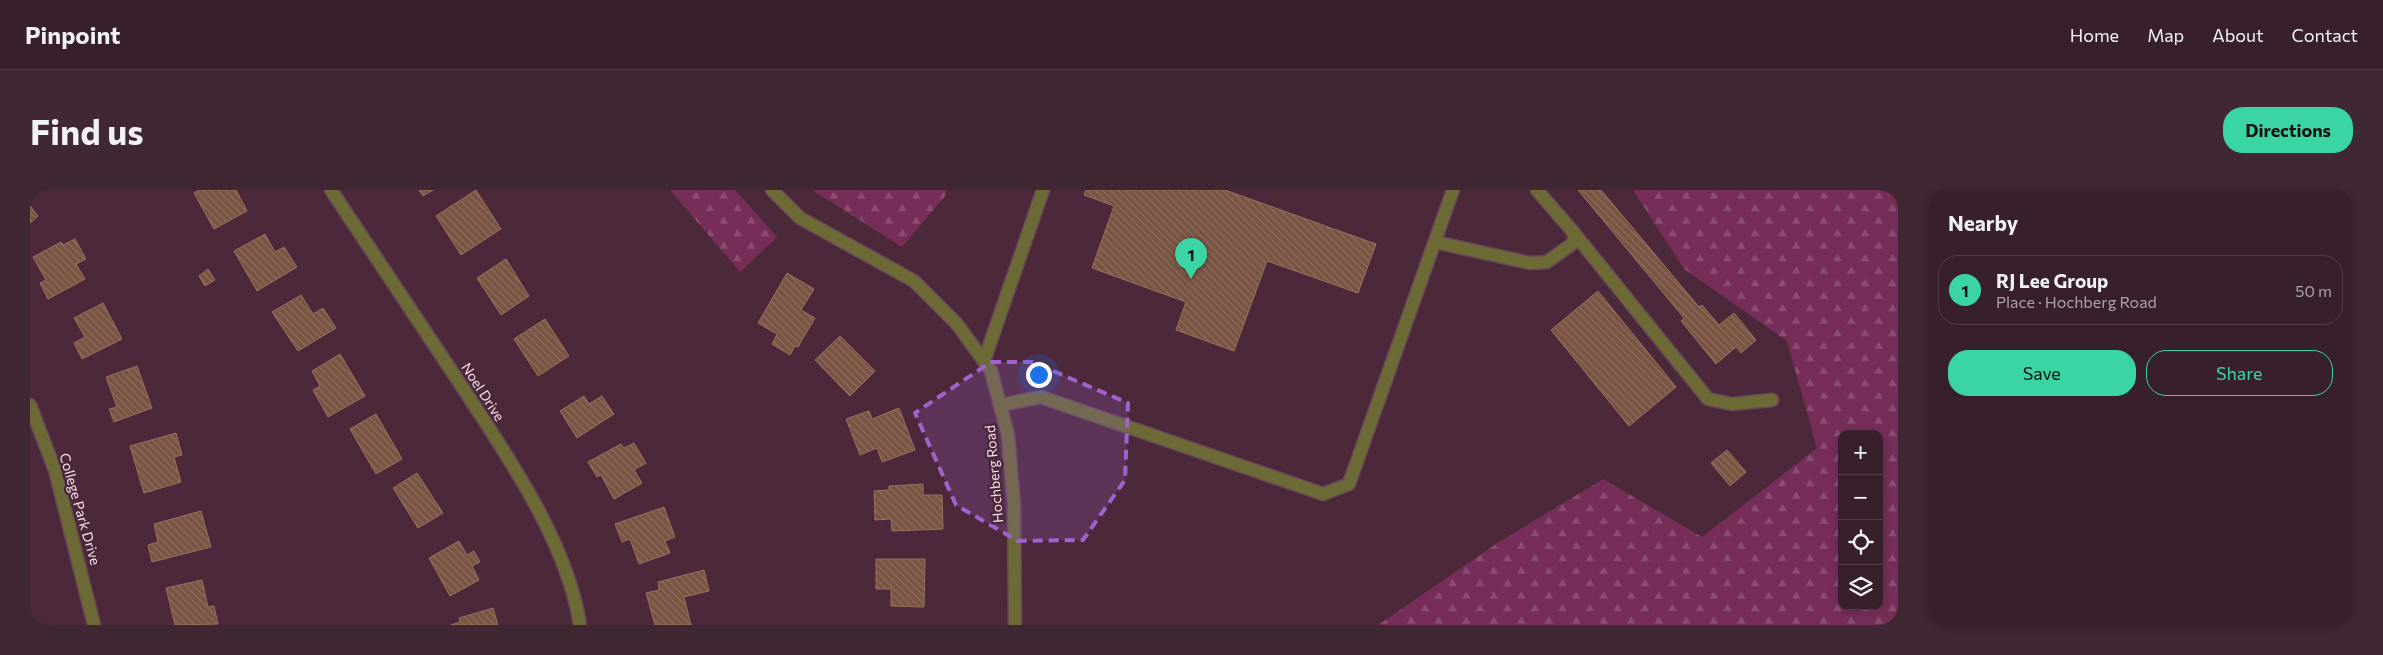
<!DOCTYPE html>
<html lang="en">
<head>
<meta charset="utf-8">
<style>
  :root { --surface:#381f2c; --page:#3f2734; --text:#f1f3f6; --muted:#aba2a9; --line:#523d48; --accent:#3bd4a4 }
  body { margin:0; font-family:Commissioner,sans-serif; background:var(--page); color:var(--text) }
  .controls { position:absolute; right:15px; bottom:15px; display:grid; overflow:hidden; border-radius:10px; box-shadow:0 2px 8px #0003 }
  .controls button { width:45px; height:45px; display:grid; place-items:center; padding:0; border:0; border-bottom:1px solid var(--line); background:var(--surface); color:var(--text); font:25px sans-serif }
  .you { position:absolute; left:1008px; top:184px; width:18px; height:18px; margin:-12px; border:4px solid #fff; border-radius:50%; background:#1a73e8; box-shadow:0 0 0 8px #1a73e833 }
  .badge { display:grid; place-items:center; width:32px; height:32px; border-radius:50%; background:var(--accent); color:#111; font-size:16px; font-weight:700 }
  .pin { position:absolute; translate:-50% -41px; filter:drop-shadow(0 1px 2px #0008) }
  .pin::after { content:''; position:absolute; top:26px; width:18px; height:15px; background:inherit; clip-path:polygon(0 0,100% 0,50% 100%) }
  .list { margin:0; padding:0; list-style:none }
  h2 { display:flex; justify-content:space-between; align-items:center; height:65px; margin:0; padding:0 20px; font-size:21px }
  h2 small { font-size:16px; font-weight:400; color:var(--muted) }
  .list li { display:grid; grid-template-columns:32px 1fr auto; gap:15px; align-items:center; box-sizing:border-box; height:70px; margin:0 10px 10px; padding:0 10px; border:1px solid var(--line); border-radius:20px }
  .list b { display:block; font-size:19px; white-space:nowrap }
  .list p { margin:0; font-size:16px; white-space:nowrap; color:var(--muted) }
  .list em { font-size:16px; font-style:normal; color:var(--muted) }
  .actions { display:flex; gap:10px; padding:15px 20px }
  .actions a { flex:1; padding:11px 0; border:1px solid var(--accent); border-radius:20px; text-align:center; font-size:18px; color:var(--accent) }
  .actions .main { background:var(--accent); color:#111 }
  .icon { flex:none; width:28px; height:28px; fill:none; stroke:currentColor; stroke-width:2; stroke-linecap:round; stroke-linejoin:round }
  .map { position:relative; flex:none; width:1868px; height:435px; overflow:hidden; border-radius:20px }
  header { display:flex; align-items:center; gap:30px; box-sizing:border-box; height:70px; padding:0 25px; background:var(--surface); border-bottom:1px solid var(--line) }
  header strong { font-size:24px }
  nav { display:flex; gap:28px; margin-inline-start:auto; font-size:18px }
  .intro { display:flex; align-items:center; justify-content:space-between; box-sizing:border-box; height:120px; padding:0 30px }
  h1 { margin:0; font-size:35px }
  .button { padding:12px 22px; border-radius:20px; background:var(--accent); color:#111; font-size:18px; font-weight:700 }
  main { display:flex; gap:30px; padding:0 30px }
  aside { flex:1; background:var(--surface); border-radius:20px; box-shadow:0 2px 8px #0003 }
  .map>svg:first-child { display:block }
</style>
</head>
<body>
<header>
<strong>Pinpoint</strong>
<nav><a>Home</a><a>Map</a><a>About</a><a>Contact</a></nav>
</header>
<div class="intro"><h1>Find us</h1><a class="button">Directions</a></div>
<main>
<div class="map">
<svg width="1868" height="435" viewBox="0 0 1868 435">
  <defs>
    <pattern id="forest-firs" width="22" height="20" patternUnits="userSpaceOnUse" patternTransform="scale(1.25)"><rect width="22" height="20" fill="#762e58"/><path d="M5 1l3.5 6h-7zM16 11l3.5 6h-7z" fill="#8a4c70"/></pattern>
    <pattern id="building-back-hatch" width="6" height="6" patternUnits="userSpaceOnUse" patternTransform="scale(1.25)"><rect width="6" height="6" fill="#795442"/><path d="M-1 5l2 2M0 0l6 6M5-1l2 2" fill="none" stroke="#8d6c5d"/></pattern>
  </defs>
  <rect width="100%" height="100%" fill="#4b293b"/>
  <g fill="url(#forest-firs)" fill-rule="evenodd">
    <path d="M640,0H705L747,47L710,82Z"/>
    <path d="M782,0H917L915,6L872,57Z"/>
    <path d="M1603,0H1868V435H1348L1466,354L1573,289L1672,347L1787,258L1757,151L1654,79ZM1812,244H1849V416H1812Z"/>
  </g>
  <g fill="url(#building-back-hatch)" stroke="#97715e">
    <path d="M169,0H206L217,21L184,39L164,3Z"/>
    <path d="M389,0H403L393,6Z"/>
    <path d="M446,0L471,39L431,65L406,26Z"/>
    <path d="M1056,0H1195L1346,54L1328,103L1237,71L1204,161L1146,140L1156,112L1062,78L1084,16L1054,5Z"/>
    <path d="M1548,0H1571L1669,117L1672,115L1689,135L1704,123L1726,150L1711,163L1706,157L1686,174L1651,131L1654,128Z"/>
    <path d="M0,16L8,26L0,33Z"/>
    <path d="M235,44L245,62L254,57L267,77L227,101L204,61Z"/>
    <path d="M45,49L56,69L46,74L55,89L18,109L10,93L16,90L3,67L31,52L33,55Z"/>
    <path d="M476,69L499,106L471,125L447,88Z"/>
    <path d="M178,79L185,90L175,96L169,86Z"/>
    <path d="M757,83L784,99L771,120L785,128L768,157L765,156L760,165L742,154L747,144L728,133Z"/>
    <path d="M1568,101L1646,197L1599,236L1521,140Z"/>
    <path d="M271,105L283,124L293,118L306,138L268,161L242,122Z"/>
    <path d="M73,113L92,149L52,169L44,153L55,147L44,128Z"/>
    <path d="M515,129L539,166L508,186L484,149Z"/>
    <path d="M810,146L845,181L820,206L785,170Z"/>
    <path d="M310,164L335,206L298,227L283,200L290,196L282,181Z"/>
    <path d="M107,176L122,218L84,232L79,219L87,217L76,187Z"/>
    <path d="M554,206L559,214L572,206L584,224L547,248L530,221Z"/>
    <path d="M869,218L885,260L852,272L847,258L830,265L816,229L839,221L842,229Z"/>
    <path d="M346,224L372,269L346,284L320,239Z"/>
    <path d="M146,243L152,265L144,267L151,292L114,303L100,256Z"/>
    <path d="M604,253L616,273L604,280L612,293L584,309L571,285L567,287L558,272L591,254L594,258Z"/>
    <path d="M1697,260L1716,282L1700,296L1681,273Z"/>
    <path d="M387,283L413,323L388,338L363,298Z"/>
    <path d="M893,294V305H912L913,339L862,341L861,329L845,330L844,301L859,300V296Z"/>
    <path d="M634,317L645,347L635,351L640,363L609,374L600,349L592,352L585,334Z"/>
    <path d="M171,321L181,357L122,372L118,355L128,352L124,334Z"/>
    <path d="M429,351L437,365L444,361L450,372L442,376L449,390L420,406L399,368Z"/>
    <path d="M846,369H895L894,417L861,416V399H846Z"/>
    <path d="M674,380L679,401L654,407L661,435H625L616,403L629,400L628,392Z"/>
    <path d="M172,390L178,417L184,416L188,434L145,435L136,398Z"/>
    <path d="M463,418L468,435H421L430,432L429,428Z"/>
  </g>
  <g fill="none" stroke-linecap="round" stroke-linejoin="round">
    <g stroke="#674657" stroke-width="15">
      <g id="service">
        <path d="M1544,43L1678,209L1702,214L1742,210"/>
        <path d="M1405,52L1500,73L1517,72L1542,54L1544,51V43L1507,0"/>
        <path d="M954,171L1013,0"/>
        <path d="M970,215L1011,207L1293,304L1319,294L1423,0"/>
      </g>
    </g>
    <g stroke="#674657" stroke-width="15">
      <path id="minor" d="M301,0C342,62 383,124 425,186C472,258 537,349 550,435"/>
    </g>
    <g stroke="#674657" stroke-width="15">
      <g id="tertiary">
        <path d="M742,0L770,28L884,91L927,134L961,181L978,245L984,316L985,435"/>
        <path d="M0,215L25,280L64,435"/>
      </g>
    </g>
    <use href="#service" stroke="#6c6b36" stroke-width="12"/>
    <use href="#minor" stroke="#6c6b36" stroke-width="12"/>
    <use href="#tertiary" stroke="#6c6b36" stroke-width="12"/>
  </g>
  <path fill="#a062cc" fill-opacity="0.2" stroke="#a062cc" stroke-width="4" stroke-dasharray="10 6" stroke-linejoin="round" d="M961,172H1002L1098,213L1095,290L1053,350L988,351L926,315L885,223Z"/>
  <g text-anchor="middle" stroke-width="5" stroke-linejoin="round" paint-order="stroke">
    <g font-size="14" fill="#f7e0eb" stroke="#4b293b">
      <text transform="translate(453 202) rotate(57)" y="5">Noel Drive</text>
      <text transform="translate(964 284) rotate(-95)" y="5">Hochberg Road</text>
      <text transform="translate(50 319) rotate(74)" y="5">College Park Drive</text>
    </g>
  </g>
</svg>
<div class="controls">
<button>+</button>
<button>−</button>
<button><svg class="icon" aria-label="locate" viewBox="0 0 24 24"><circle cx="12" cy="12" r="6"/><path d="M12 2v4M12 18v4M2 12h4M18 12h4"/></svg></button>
<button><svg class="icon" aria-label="layers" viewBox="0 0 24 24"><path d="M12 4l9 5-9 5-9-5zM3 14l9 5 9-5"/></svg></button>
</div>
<div class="you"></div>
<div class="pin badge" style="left:1161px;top:89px">1</div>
</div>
<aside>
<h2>Nearby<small></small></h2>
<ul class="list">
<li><span class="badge">1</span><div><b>RJ Lee Group</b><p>Place · Hochberg Road</p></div><em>50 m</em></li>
</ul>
<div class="actions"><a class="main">Save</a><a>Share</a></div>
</aside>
</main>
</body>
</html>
